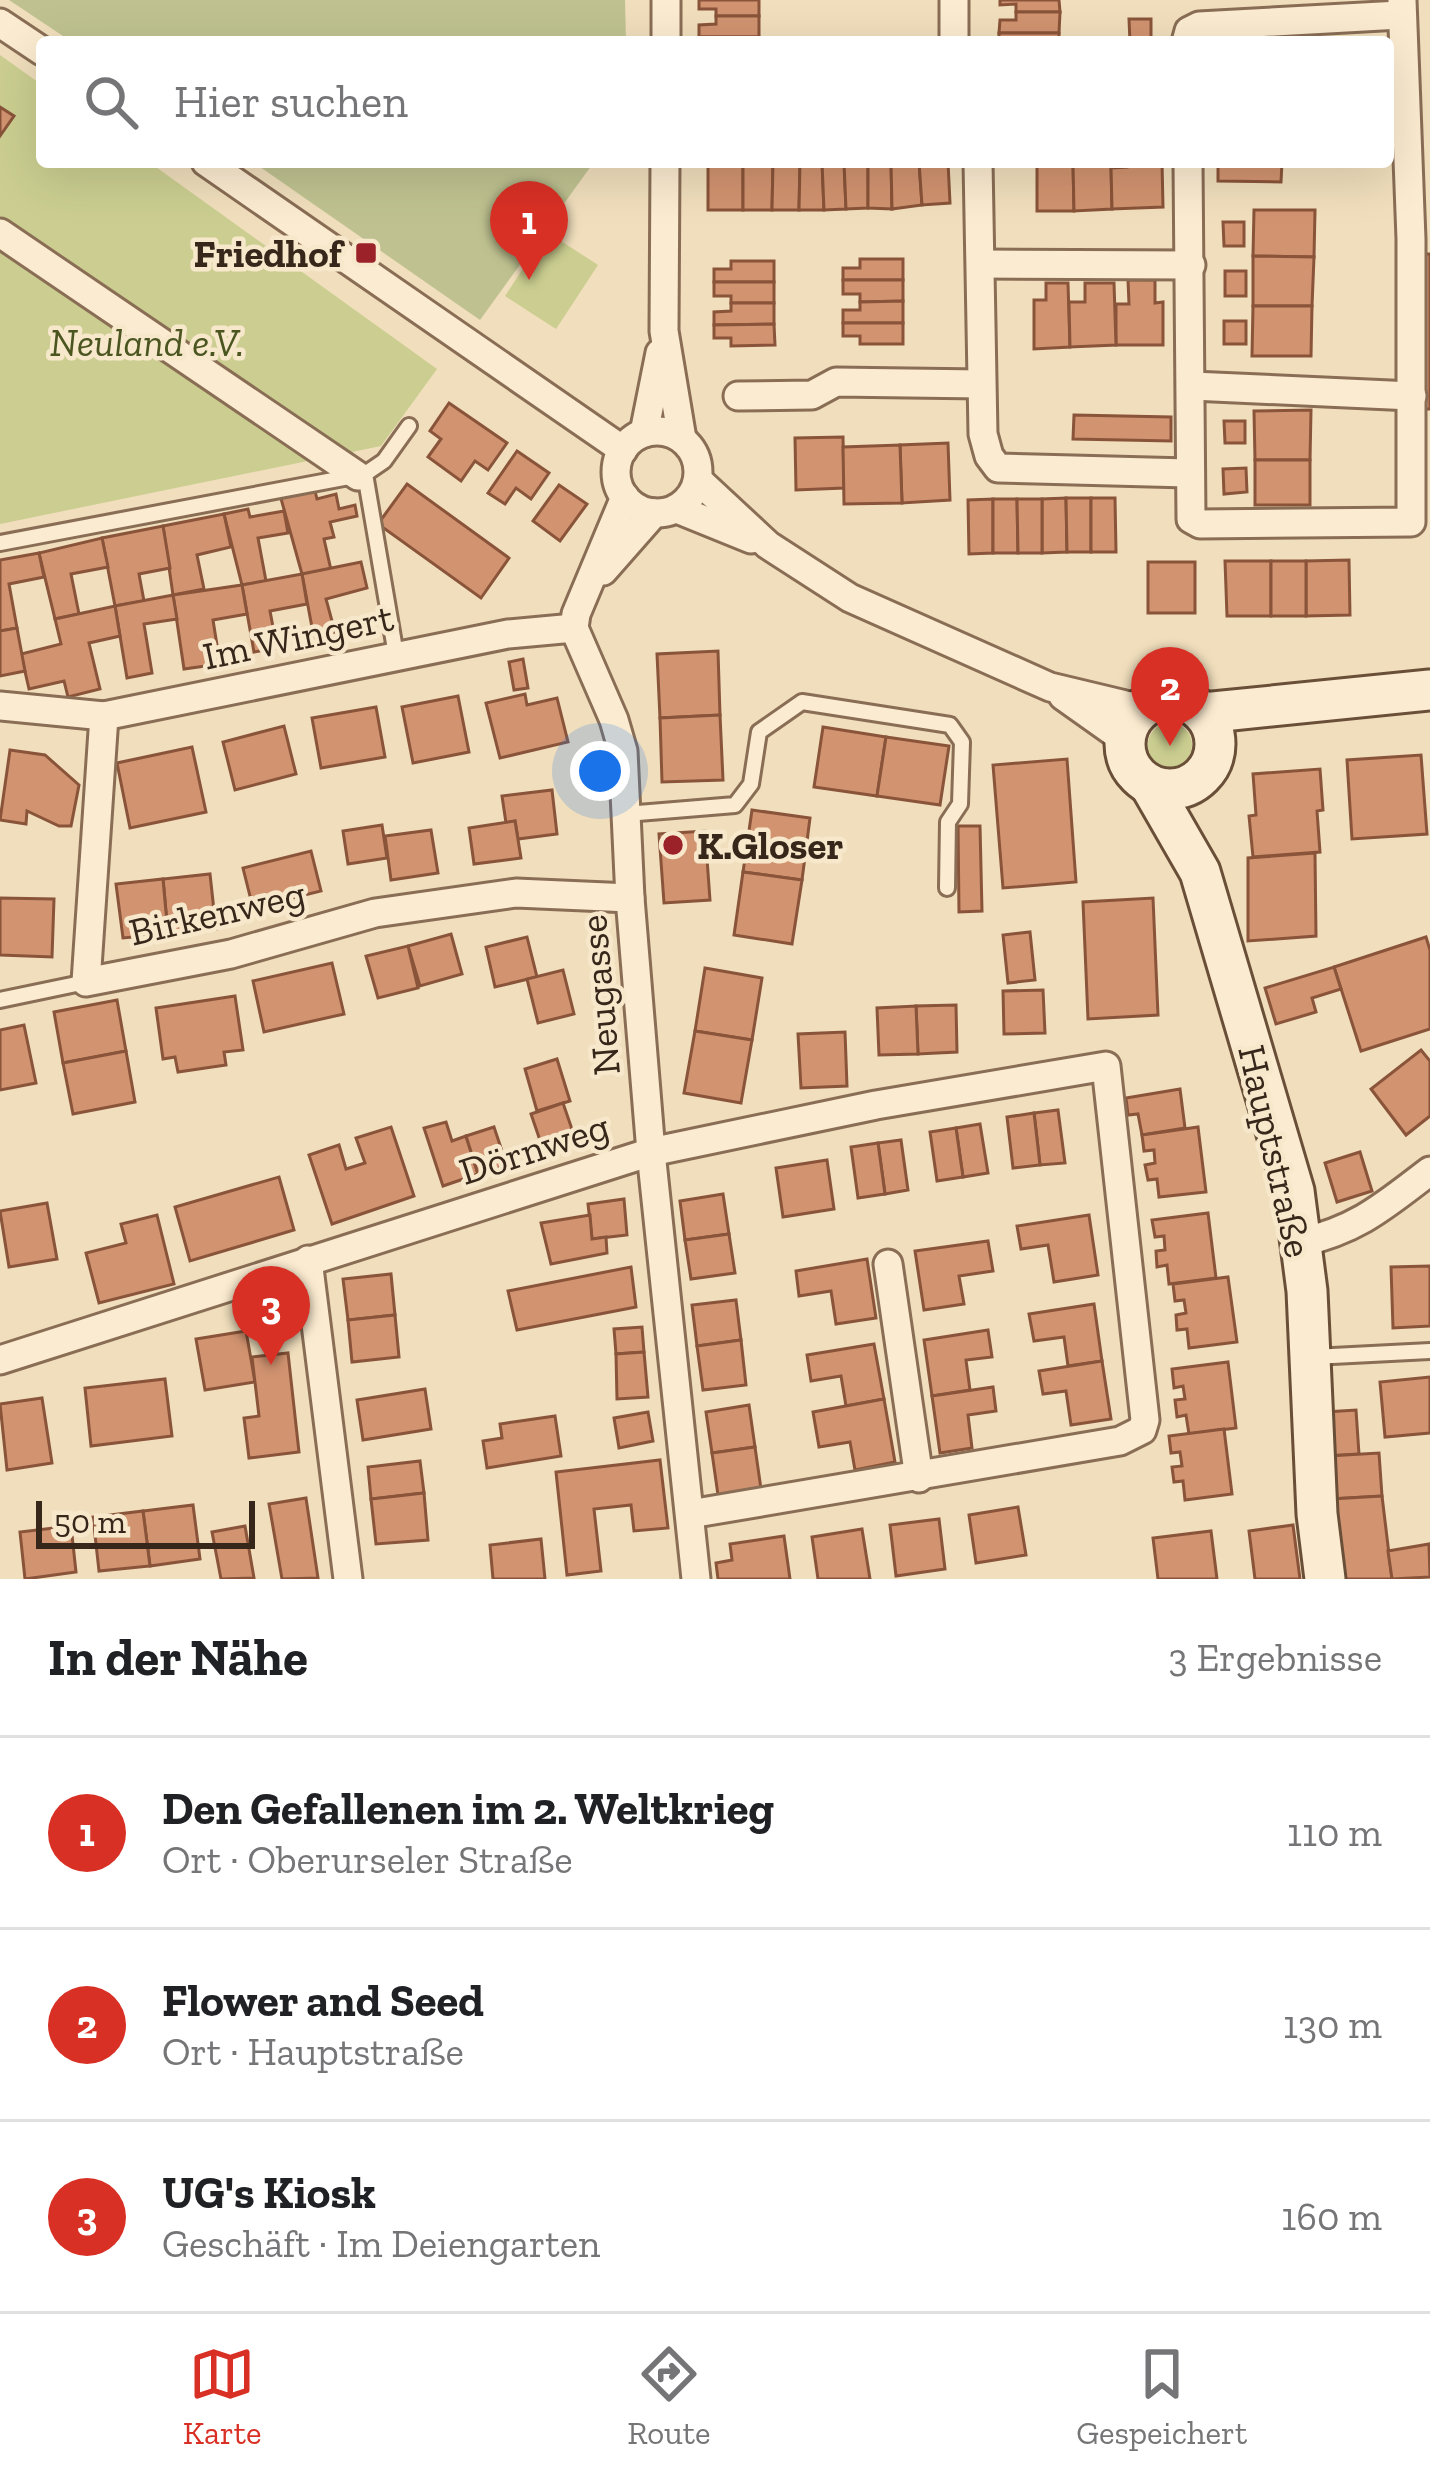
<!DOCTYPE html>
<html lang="de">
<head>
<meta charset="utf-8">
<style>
  :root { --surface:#fff; --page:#f2f2f2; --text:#202124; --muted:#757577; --line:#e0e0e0; --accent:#d93025 }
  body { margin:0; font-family:"Zilla Slab",serif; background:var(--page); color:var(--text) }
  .scale { position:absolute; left:36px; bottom:30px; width:219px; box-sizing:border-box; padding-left:12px; border:6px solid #37271b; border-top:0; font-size:33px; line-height:42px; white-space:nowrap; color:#37271b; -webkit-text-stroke:9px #f7e8cc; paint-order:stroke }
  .you { position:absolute; left:600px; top:771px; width:42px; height:42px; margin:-30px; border:9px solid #fff; border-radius:50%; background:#1a73e8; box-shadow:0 0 0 18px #1a73e833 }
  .badge { display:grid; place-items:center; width:78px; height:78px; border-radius:50%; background:var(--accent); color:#fff; font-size:39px; font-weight:700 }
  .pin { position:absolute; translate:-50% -99px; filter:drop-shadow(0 3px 6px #0008) }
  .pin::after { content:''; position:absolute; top:63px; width:42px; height:36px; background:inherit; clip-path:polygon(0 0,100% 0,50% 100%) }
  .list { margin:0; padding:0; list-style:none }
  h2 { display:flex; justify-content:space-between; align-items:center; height:156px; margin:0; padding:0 48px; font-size:51px }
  h2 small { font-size:39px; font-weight:400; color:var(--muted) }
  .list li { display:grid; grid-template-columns:78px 1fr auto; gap:36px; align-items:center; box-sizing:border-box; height:192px; padding:0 48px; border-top:3px solid var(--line) }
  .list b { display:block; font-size:45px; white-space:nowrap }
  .list p { margin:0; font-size:39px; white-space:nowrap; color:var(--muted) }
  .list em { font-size:39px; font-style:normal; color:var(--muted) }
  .icon { flex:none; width:66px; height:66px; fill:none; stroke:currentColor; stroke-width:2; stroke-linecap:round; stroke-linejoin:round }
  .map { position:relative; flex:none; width:1430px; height:1579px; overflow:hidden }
  .search { position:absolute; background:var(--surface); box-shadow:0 12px 48px #0002; left:36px; right:36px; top:36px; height:132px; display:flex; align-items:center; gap:30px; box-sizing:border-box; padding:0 42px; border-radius:12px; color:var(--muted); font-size:45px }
  .sheet { height:732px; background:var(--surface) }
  nav { display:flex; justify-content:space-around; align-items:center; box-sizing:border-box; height:168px; border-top:3px solid var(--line); background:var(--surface); font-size:33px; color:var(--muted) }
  nav a { display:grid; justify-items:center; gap:6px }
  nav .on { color:var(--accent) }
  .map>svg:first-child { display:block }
</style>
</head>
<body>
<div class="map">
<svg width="1430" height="1579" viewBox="0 0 1430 1579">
  <rect width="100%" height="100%" fill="#f0debc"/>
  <g fill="#cbce90">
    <path d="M0,55L42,85V162H149L437,369L381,446L0,524Z"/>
    <path d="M547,232L598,265L556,329L505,296Z"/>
    <circle cx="1170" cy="745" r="22"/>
  </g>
  <g fill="#bfc290">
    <path d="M9,0H625L626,42H72Z"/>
    <path d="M253,162H594L480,320Z"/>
  </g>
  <g fill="#d19370" stroke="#895439" stroke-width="3">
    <path d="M699,0H759V16H716V9H699Z"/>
    <path d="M1000,0H1059L1060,12H1016V4L1000,5Z"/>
    <path d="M1016,12H1060L1059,33H999L1000,20H1016Z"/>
    <path d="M716,16H759V37H699V25L716,24Z"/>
    <path d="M1129,19H1151V42H1130Z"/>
    <rect x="999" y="33" width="60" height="9"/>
    <rect x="699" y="37" width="60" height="5"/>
    <path d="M0,107L14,116L0,136Z"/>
    <rect x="708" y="162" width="35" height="48"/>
    <path d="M743,162H773L772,210H743Z"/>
    <path d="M773,162H800L799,210H772Z"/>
    <path d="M800,162H822L824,210H799Z"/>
    <path d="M822,162H844L846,209L824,210Z"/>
    <path d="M844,162H868V208L846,209Z"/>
    <path d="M868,162H891L892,209L868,208Z"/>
    <path d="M891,162H919L922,205L892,209Z"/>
    <path d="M919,162H948L950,203L922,205Z"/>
    <path d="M1044,162H1073L1074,211H1037V164Z"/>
    <path d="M1084,162H1111L1112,209L1074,211L1073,164Z"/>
    <path d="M1127,162H1162L1163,207L1112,209L1111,168L1127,167Z"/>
    <path d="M1218,162H1282L1281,182L1218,181Z"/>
    <path d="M1254,210H1315L1314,257L1253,256Z"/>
    <path d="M1223,222H1244V246H1224Z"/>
    <path d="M1418,254H1430V409H1419Z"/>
    <path d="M1253,256L1314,257L1312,306H1253Z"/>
    <path d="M860,259H903V280H843V268H860Z"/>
    <path d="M731,261H774V282H714V269H731Z"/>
    <rect x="1225" y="271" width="21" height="25"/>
    <path d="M843,280H903V301L860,302V294H843Z"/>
    <path d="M1128,280H1155V303L1163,302V345H1116V304H1129Z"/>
    <path d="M714,282H774V303H731V296H714Z"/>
    <path d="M1046,283H1068L1070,347L1034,349V300H1046Z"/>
    <path d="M1085,283H1114L1116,345L1070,347L1069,302H1085Z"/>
    <path d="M903,301V323H843V310H860V302Z"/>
    <path d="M731,303H774V324L714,325V312L731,311Z"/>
    <path d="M1253,306H1312L1311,356H1252Z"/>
    <rect x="1224" y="321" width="22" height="23"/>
    <path d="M843,323H903V344H860V336H843Z"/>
    <path d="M774,324L775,345L731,346V338H714V325Z"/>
    <path d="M449,403L507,443L488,470L475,461L461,481L428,457L441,439L430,431Z"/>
    <path d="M1311,410L1310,460H1255L1254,411Z"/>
    <path d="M1074,415L1171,417V441L1073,439Z"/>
    <path d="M1224,421H1245V443H1225Z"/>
    <path d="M843,437L844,488L796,490L795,438Z"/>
    <path d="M948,443L950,500L902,503L900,445Z"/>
    <path d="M900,445L902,503L844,504L843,447Z"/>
    <path d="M517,451L549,473L531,499L516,488L505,504L488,493Z"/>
    <rect x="1255" y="460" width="55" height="45"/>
    <path d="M1246,468L1247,492L1224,494L1223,469Z"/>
    <path d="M407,484L509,558L481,598L378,524Z"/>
    <path d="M559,485L587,504L560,541L533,521Z"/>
    <path d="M314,487L317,499L336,494L339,509L355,505L357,516L330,522L334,537L324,539L331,570L302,574L280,495Z"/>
    <path d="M1066,498L1067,552L1042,553V499Z"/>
    <path d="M1066,498H1091V552H1067Z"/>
    <path d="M1091,498H1115L1116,552H1091Z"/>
    <path d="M993,499V553L969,554L968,500Z"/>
    <path d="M993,499H1017L1018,553H993Z"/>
    <path d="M1017,499H1042V553H1018Z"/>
    <path d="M248,509L250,517L284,511L288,533L258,538L266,581L242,585L224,514Z"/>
    <path d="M224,514L231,547L197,555L204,589L173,595L163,526Z"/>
    <path d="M163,526L170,568L139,574L144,601L115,606L102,538Z"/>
    <path d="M102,538L108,567L71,574L79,614L55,619L39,553Z"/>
    <path d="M39,553L44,577L9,584L17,628L0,631V560Z"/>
    <path d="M1349,560L1350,615L1306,616V561Z"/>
    <path d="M1225,561H1271V616H1227Z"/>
    <rect x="1271" y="561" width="35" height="55"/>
    <path d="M361,562L367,588L326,599L335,632L314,638L302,574Z"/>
    <rect x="1148" y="562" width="47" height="51"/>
    <path d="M302,574L307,604L270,611L277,648L254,652L242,585Z"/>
    <path d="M242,585L247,614L213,620L220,664L184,669L173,595Z"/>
    <path d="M173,595L177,619L144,624L152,673L127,678L115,606Z"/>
    <path d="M115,606L120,636L89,643L100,689L68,697L64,681L29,689L21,654L61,644L55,619Z"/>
    <path d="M17,628L25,671L0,676V631Z"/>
    <path d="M718,651L720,715L660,718L657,654Z"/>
    <path d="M523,659L528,688L514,690L509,662Z"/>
    <path d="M525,694L527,705L557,698L568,742L500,758L486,703Z"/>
    <path d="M458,696L469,752L413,763L402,707Z"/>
    <path d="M376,707L385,757L321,768L312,718Z"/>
    <path d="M720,715L723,780L662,782L660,718Z"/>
    <path d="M284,726L296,774L235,790L223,742Z"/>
    <path d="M823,727L886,737L877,796L814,787Z"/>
    <path d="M886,737L949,746L940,805L877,796Z"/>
    <path d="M192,747L206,812L130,828L117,763Z"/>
    <path d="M10,750L45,755L79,785L71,826H59L27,811L26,824L0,820Z"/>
    <path d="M1421,755L1427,834L1352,839L1347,760Z"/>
    <path d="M1067,759L1076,882L1003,888L993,765Z"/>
    <path d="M1320,769L1323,810L1317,811L1320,852L1253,857L1249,816L1256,815L1253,774Z"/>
    <path d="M552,790L557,834L518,839L515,821L506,823L502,796Z"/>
    <path d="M752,810L810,818L802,880L743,872Z"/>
    <path d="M515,821L521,858L474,864L469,828Z"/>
    <path d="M382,825L387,858L348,864L343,831Z"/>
    <path d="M958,826H980L982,911L959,912Z"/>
    <path d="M431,830L438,873L391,880L385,836Z"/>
    <path d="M705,831L710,900L664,903L659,834Z"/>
    <path d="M311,851L321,891L253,908L243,868Z"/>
    <path d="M1315,853L1316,936L1248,941V858Z"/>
    <path d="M743,872L802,880L792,944L734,935Z"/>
    <path d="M210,874L216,929L168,934L163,879Z"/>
    <path d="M163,879L168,934L123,938L116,884Z"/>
    <path d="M0,898L54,899L52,957L0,955Z"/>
    <path d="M1153,898L1158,1015L1088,1019L1083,902Z"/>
    <path d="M1030,932L1035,980L1008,983L1003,935Z"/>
    <path d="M451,934L462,974L420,986L408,946Z"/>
    <path d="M527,937L537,977L495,987L486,947Z"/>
    <path d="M1426,937L1430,950V1029L1361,1051L1334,967Z"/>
    <path d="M408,946L418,988L378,998L366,956Z"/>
    <path d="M332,963L344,1014L264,1032L253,981Z"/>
    <path d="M1334,967L1341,989L1312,998L1316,1012L1276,1024L1265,988Z"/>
    <path d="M705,968L762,978L752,1040L695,1031Z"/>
    <path d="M563,970L574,1014L538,1023L527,979Z"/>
    <path d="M1043,990L1045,1033L1004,1034L1003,991Z"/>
    <path d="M235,996L243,1050L224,1052L226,1065L178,1072L175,1057L163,1059L156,1008Z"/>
    <path d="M117,1000L126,1051L63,1063L54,1012Z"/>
    <path d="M956,1005L957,1052L918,1054L916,1006Z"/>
    <path d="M916,1006L918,1054L879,1055L877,1008Z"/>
    <path d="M24,1025L36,1083L0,1090V1030Z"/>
    <path d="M695,1031L752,1040L741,1103L684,1093Z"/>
    <path d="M845,1032L847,1086L801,1088L798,1034Z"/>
    <path d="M1421,1050L1430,1061V1116L1406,1135L1371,1089Z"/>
    <path d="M126,1051L135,1102L73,1114L63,1063Z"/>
    <path d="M557,1059L570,1101L537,1111L525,1069Z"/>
    <path d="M1180,1089L1185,1128L1142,1135L1138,1114L1128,1115L1126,1098Z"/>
    <path d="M563,1103L576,1141L544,1152L531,1114Z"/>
    <path d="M1058,1110L1065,1163L1040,1165L1034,1113Z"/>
    <path d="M1034,1113L1040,1165L1013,1168L1007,1117Z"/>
    <path d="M446,1122L452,1141L466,1136L478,1174L443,1186L424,1128Z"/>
    <path d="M980,1124L988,1173L963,1177L956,1128Z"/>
    <path d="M391,1127L414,1196L332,1224L309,1155L339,1145L346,1169L365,1163L356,1138Z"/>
    <path d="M494,1127L507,1166L478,1174L466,1136Z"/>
    <path d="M1198,1127L1206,1192L1159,1197L1157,1179L1148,1180L1145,1165L1155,1163L1154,1150L1144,1151L1142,1135Z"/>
    <path d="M956,1128L963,1177L937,1181L930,1132Z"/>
    <path d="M901,1140L908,1190L885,1194L878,1143Z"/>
    <path d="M878,1143L885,1194L858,1198L851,1147Z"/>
    <path d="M1360,1152L1372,1191L1337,1202L1325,1163Z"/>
    <path d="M827,1160L834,1209L783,1217L776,1168Z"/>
    <path d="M279,1177L294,1230L190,1261L175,1207Z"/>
    <path d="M723,1194L729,1234L685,1240L680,1201Z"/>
    <path d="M624,1199L627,1235L592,1239L588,1204Z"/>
    <path d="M47,1203L57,1259L9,1267L0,1211Z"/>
    <path d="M1208,1213L1216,1278L1169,1284L1167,1265L1157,1267L1156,1251L1165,1250L1164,1236L1155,1237L1152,1220Z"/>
    <path d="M157,1215L174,1284L99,1303L86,1253L126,1243L121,1224Z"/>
    <path d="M590,1215L592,1239L606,1237L607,1253L551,1264L541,1223Z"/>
    <path d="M1089,1215L1098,1275L1054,1282L1048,1245L1021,1249L1017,1226Z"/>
    <path d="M729,1234L735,1273L691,1279L685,1240Z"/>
    <path d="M988,1241L993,1271L959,1276L964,1304L924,1310L915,1251Z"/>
    <path d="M867,1259L876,1318L836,1324L831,1291L799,1296L796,1271Z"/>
    <path d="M1430,1266V1326L1393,1328L1391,1267Z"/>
    <path d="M631,1267L636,1307L517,1330L508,1291Z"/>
    <path d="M391,1274L395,1315L348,1320L343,1279Z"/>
    <path d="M1228,1277L1237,1342L1189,1348L1187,1329L1177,1330L1176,1315L1186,1313L1184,1300L1175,1301L1173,1284Z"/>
    <path d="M736,1300L741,1340L697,1346L692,1305Z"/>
    <path d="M1094,1304L1102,1361L1068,1366L1064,1337L1034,1341L1029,1314Z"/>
    <path d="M395,1315L399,1357L352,1362L348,1320Z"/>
    <path d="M642,1327L644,1352L616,1354L614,1329Z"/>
    <path d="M988,1330L992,1357L966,1360L970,1390L932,1396L924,1340Z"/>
    <path d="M246,1331L255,1382L205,1390L196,1339Z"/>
    <path d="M741,1340L746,1385L703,1390L697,1346Z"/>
    <path d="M874,1344L884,1399L846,1406L841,1376L811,1381L807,1355Z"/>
    <path d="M644,1352L648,1397L617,1399L616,1354Z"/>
    <path d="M288,1353L299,1452L249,1458L244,1418L259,1416L252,1357Z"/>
    <path d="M1102,1361L1111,1419L1071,1425L1066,1391L1043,1394L1039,1371Z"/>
    <path d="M1228,1362L1236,1428L1189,1434L1186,1415L1177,1417L1175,1400L1185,1399L1183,1386L1174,1388L1172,1369Z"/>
    <path d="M1430,1377V1433L1385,1437L1380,1382Z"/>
    <path d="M165,1379L172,1436L91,1446L85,1388Z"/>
    <path d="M993,1387L996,1411L968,1415L972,1448L940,1453L932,1396Z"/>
    <path d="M425,1389L431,1429L363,1440L357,1400Z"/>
    <path d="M42,1398L52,1463L7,1470L0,1404Z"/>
    <path d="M884,1399L895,1462L855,1470L850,1442L819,1447L813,1412Z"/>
    <path d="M749,1405L755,1447L712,1453L706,1412Z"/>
    <path d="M1356,1410L1359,1454L1328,1456L1326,1412Z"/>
    <path d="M648,1412L653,1441L619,1448L614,1418Z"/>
    <path d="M555,1416L561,1456L487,1468L483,1441L502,1438L500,1424Z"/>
    <path d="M1224,1429L1232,1494L1185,1500L1183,1481L1174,1482L1172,1467L1182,1466L1180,1452L1171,1453L1169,1436Z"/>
    <path d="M755,1447L761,1489L718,1495L712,1453Z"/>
    <path d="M1379,1453L1382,1496L1331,1499L1328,1456Z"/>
    <path d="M660,1460L668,1528L634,1531L631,1505L594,1509L601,1571L567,1575L556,1472Z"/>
    <path d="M420,1461L424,1493L371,1499L368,1467Z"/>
    <path d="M424,1493L428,1540L376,1544L371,1499Z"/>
    <path d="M1382,1496L1392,1579H1342L1331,1499Z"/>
    <path d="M306,1498L318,1578L282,1579L269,1504Z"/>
    <path d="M193,1505L200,1559L150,1566L143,1511Z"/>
    <path d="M1018,1507L1026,1555L976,1563L969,1515Z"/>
    <path d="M143,1511L150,1566L99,1571L93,1517Z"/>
    <path d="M939,1519L945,1569L896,1576L890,1525Z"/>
    <path d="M1293,1525L1300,1579H1255L1249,1531Z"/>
    <path d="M71,1526L76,1572L25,1579L20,1532Z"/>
    <path d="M245,1526L254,1578L221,1579L212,1532Z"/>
    <path d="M862,1529L870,1579H818L812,1537Z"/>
    <path d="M1211,1531L1217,1579H1158L1153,1538Z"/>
    <path d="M784,1536L790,1579H718L716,1563L732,1560L730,1544Z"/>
    <path d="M541,1539L545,1579H493L490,1545Z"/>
    <path d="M1429,1544L1430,1577L1392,1579L1388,1551Z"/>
  </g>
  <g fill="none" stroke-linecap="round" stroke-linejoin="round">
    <g stroke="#896d55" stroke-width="20">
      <g id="lane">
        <path d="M365,474L396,655"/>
        <path d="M0,543L365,474L384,461L409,426"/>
        <path d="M626,814L735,805L751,784L759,732L802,702L950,725L962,742L960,804L948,822L947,888"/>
        <path d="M0,1000L86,982"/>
        <path d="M1313,1357L1430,1351"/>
      </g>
    </g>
    <g stroke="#896d55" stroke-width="33">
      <g id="street">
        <path d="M0,23L42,51"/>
        <path d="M666,42V0"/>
        <path d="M954,42V0"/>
        <path d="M1186,42L1189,31L1199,26L1400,15"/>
        <path d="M206,162L623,450"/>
        <path d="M665,162L664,331L682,439"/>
        <path d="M978,162L983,434L989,456L998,468L1188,473"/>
        <path d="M1188,162L1191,519L1200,524L1411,522V239L1402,0"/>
        <path d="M0,233L358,476"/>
        <path d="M981,264L1191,265"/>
        <path d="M1192,386L1412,396"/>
        <path d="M738,396L812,395L836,382L981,384"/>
        <circle cx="657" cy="472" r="41"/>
        <path d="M644,433L660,353"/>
        <path d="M698,480L768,545L850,598L1050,687L1142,709"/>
        <path d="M625,497L576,614L574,628L614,720L623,751L630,898L651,1152L696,1579"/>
        <path d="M677,509L751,539"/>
        <path d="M603,571L654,513"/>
        <path d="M1063,696L1125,740"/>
        <path d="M0,706L104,716L508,634L574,628"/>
        <path d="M104,716L86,982L231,954L375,913L516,893L630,898"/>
        <path d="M1302,1242C1359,1229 1385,1205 1430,1171"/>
        <path d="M308,1260L348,1579"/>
        <path d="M888,1264L919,1478"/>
        <path d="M0,1360L651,1152L876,1105L1106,1066L1145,1420L1142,1430L1120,1441L690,1514"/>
      </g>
    </g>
    <g stroke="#6a4f38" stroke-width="45">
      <g id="secondary">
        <circle cx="1170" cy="744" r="45"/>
        <path d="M1203,713L1430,690"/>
        <path d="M1150,785L1200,872L1294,1191L1307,1291L1317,1514L1325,1579"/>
      </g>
    </g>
    <use href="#lane" stroke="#fbebd0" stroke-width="14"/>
    <use href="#street" stroke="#fbebd0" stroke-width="27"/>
    <use href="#secondary" stroke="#fbebd0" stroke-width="39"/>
  </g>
  <g fill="#9b2229" stroke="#f7e8cc" stroke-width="4.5">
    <rect x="354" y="241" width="24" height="24" rx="6"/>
    <circle cx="673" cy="845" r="12"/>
  </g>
  <g text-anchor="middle" stroke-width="9" stroke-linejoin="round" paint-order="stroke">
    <g font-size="39" font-weight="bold" fill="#37271b" stroke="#f7e8cc" text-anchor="end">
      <text x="342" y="267">Friedhof</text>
      <text x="697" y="859" text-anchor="start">K.Gloser</text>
    </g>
    <g font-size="39" font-style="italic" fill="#4a5520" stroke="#f7e8cc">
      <text x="147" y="356">Neuland e.V.</text>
    </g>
    <g font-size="39" fill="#37271b" stroke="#f7e8cc">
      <text transform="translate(298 636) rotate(-12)" y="14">Im Wingert</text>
      <text transform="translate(217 912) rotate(-13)" y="14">Birkenweg</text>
      <text transform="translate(599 995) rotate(-95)" y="14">Neugasse</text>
      <text transform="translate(534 1148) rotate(-18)" y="14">Dörnweg</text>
      <text transform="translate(1276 1151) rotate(77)" y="14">Hauptstraße</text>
    </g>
  </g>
</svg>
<div class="scale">50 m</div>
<div class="you"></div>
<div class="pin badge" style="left:529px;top:280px">1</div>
<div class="pin badge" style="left:1170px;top:746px">2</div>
<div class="pin badge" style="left:271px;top:1365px">3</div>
<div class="search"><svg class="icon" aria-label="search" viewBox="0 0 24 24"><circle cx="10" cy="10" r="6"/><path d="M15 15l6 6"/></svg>Hier suchen</div>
</div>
<section class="sheet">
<h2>In der Nähe<small>3 Ergebnisse</small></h2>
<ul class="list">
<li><span class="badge">1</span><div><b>Den Gefallenen im 2. Weltkrieg</b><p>Ort · Oberurseler Straße</p></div><em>110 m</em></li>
<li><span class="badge">2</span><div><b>Flower and Seed</b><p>Ort · Hauptstraße</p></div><em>130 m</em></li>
<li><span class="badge">3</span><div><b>UG's Kiosk</b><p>Geschäft · Im Deiengarten</p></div><em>160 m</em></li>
</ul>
</section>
<nav>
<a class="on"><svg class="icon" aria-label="map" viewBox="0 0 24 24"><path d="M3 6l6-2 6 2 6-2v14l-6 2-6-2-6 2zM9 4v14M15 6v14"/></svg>Karte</a>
<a><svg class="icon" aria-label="directions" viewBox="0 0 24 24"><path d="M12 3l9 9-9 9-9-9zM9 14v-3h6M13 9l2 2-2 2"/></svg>Route</a>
<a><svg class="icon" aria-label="saved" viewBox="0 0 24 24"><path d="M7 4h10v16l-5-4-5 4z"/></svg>Gespeichert</a>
</nav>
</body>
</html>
